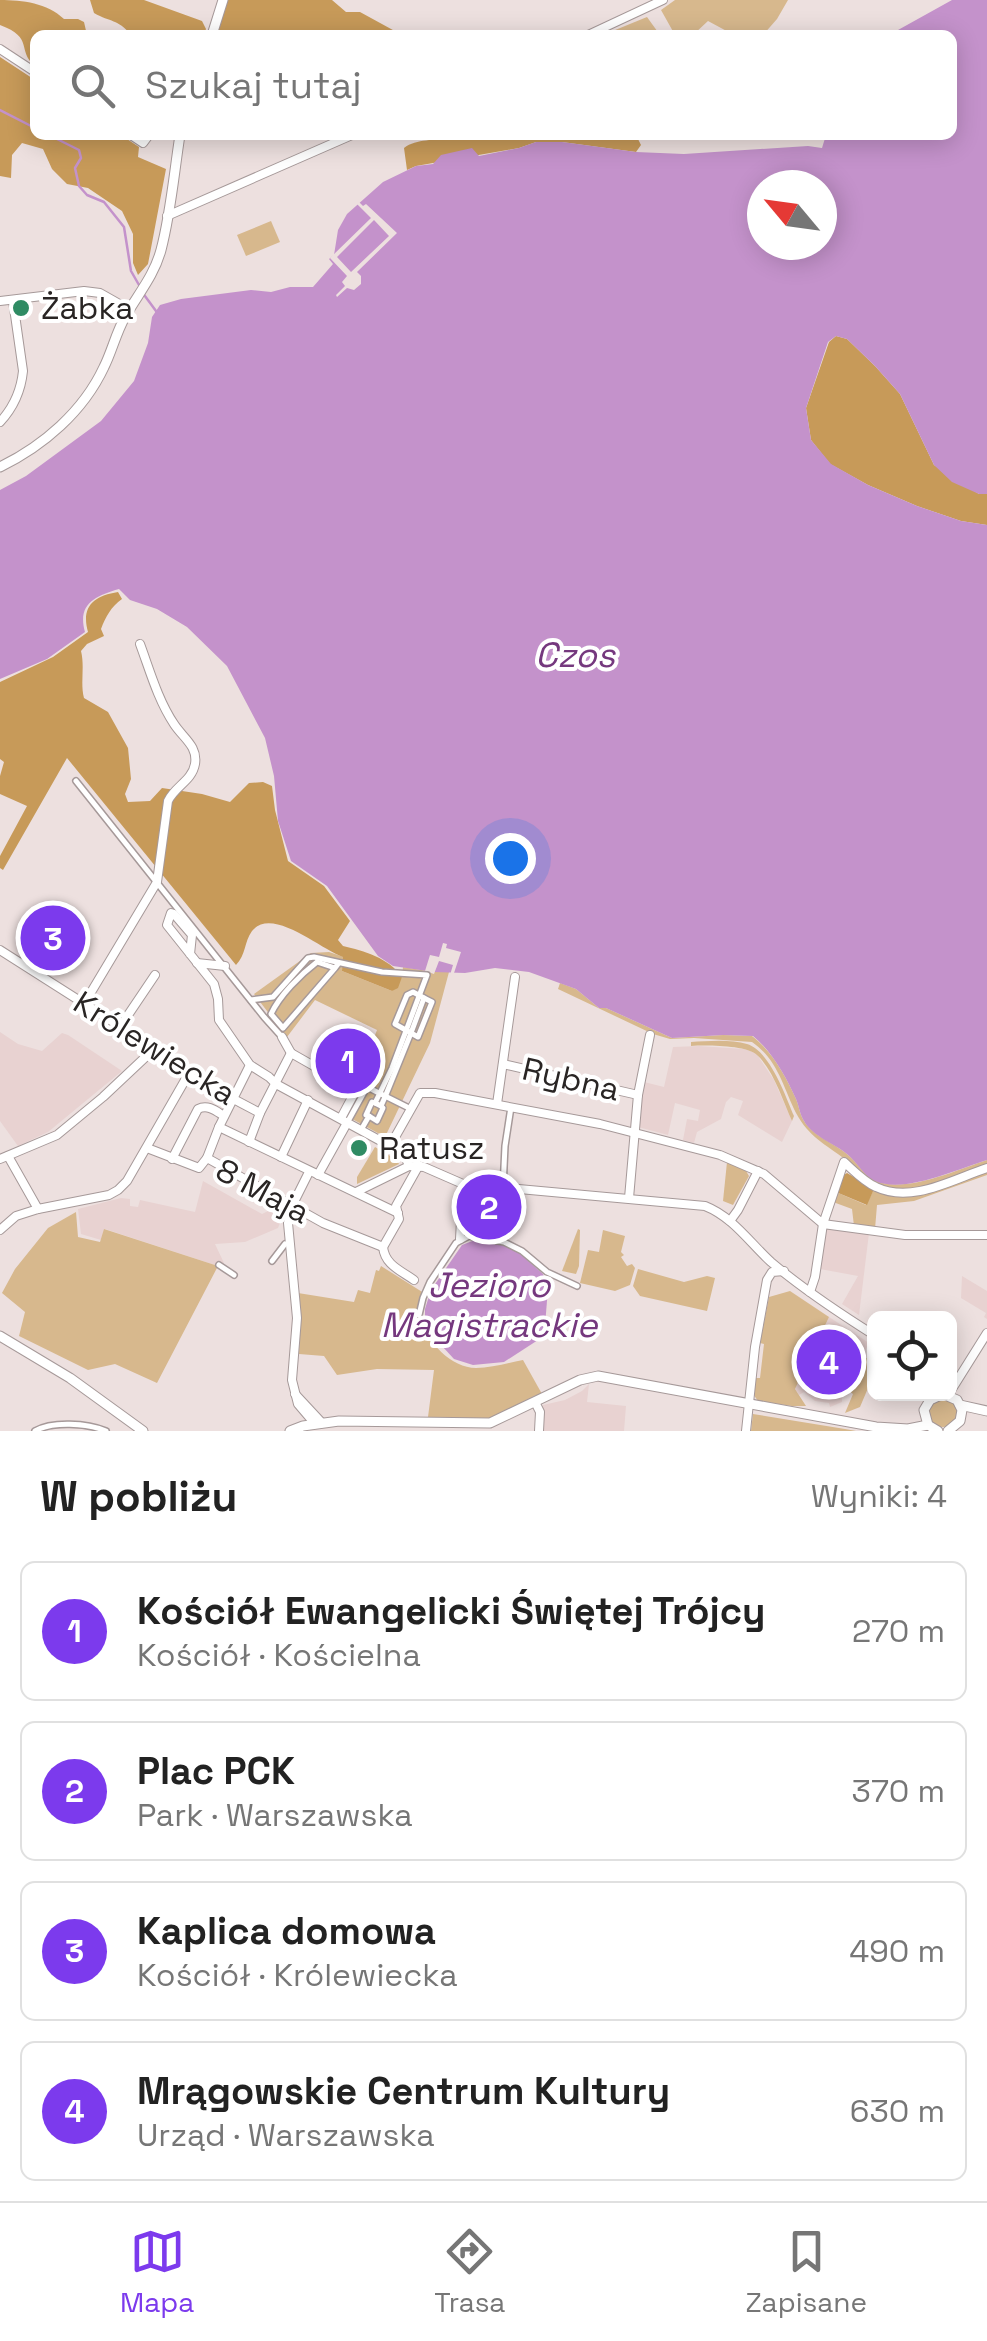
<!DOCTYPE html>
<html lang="pl">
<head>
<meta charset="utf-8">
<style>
  :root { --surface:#fff; --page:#f2f2f2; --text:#222; --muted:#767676; --line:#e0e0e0; --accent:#7c3aed }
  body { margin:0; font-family:"Space Grotesk",sans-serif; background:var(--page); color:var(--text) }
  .controls { position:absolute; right:30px; bottom:30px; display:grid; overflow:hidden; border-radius:15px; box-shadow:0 5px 25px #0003 }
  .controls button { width:90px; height:90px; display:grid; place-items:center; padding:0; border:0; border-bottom:2px solid var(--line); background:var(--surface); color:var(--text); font:50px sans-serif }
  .compass { position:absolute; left:747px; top:170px; width:90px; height:90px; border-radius:50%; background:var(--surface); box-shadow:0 5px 25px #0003; rotate:299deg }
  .you { position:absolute; left:510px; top:858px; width:35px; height:35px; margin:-25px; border:8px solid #fff; border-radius:50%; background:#1a73e8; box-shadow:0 0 0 15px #1a73e833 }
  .badge { display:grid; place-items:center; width:65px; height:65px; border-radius:50%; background:var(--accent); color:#fff; font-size:32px; font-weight:700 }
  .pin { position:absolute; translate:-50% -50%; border:5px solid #fff; box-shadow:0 2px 10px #0006 }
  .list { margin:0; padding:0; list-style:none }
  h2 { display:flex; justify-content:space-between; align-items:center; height:130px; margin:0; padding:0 40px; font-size:42px }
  h2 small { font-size:32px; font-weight:400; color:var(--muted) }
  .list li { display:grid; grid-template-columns:65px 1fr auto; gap:30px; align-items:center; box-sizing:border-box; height:140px; margin:0 20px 20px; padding:0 20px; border:2px solid var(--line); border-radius:15px }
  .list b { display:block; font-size:38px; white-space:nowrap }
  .list p { margin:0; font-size:32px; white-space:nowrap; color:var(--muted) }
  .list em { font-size:32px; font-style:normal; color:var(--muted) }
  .icon { flex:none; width:55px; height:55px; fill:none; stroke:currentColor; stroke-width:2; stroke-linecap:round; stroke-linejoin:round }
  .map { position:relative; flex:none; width:987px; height:1431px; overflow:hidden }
  .search { position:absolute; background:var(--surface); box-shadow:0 5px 25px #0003; left:30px; right:30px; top:30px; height:110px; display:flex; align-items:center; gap:25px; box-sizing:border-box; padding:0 35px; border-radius:15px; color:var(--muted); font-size:38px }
  .sheet { height:770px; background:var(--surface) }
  nav { display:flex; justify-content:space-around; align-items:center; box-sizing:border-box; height:140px; border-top:2px solid var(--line); background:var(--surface); font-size:28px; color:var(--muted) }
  nav a { display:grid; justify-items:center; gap:5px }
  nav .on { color:var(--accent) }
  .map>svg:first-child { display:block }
</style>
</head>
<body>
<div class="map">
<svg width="987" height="1431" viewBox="0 0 987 1431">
  <rect width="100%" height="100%" fill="#ede0df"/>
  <g fill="#e8d2d1">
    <path d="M0,1032L18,1044L42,1051L62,1033L68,1035L122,1071L48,1132L18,1146L0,1121Z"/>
    <path d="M699,1046L744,1049L756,1053L774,1080L792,1121L782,1142L738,1115L743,1101L731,1097L726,1102L721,1119L697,1132L694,1143L683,1140L687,1119L698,1121L700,1110L675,1103L668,1135L638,1127L644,1082L664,1087L673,1047Z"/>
    <path d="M203,1181L262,1214L268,1211L282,1218L278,1228L245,1242L215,1244L224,1263L218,1266L105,1229L101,1240L81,1234L78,1209L121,1198L130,1199V1206L138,1207L140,1200L195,1212Z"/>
    <path d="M826,1227L869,1233L859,1315L842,1304L858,1276L820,1269Z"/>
    <path d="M962,1276L987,1291V1319L984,1317L986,1313L961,1298Z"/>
    <path d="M829,1317L869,1343L842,1398V1402L830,1407L829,1403L815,1401L804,1392L799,1395L795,1389Z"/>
    <path d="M589,1384L587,1402L626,1406L624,1431H542L543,1405L565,1400L582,1391Z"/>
  </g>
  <g fill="#d7b88d">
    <path d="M675,0H788L777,19L763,35H734L708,21L693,35H675L661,10Z"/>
    <path d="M647,17L660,35H603Z"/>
    <path d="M271,221L280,242L246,256L237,235Z"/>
    <path d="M329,952L344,957L342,971L392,991L402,977L403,967L434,972H449L430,1043L385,1137L345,1115L361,1084L352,1079L363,1066L377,1030L315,1000L287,1037L254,994L311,953Z"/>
    <path d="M560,983L576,989L599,1008H606L672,1038L723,1035L752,1036C772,1051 786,1077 796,1099C799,1106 800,1115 804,1121C813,1136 834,1143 847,1154C857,1162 863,1174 875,1180C903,1195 959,1169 987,1160V1165C952,1178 904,1204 869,1181C861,1175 854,1166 846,1160C825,1144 809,1137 796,1113C783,1087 778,1060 752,1042L694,1038L670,1039L653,1034L558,989Z"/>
    <path d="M691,1042C707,1041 731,1039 747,1044C770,1051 785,1095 794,1116L792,1121C783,1101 773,1069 757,1055C746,1045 706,1045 691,1046Z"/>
    <path d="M375,1147L397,1160L399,1164L357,1184V1177Z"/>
    <path d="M727,1162L746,1171L749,1176L733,1205L723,1201Z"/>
    <path d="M987,1171V1175L914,1201L877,1205L875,1229L854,1226L852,1209L833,1202L836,1192L866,1205L874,1189C904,1206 956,1180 987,1171Z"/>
    <path d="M470,1193L512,1195L502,1239L467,1232L463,1224L464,1218L468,1217Z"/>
    <path d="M76,1212L78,1237L100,1242L104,1229L218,1266L157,1383L115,1364L88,1370L19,1336L25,1312L2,1293L15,1269L48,1228Z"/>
    <path d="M578,1229L580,1230L579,1266L576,1274L562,1271Z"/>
    <path d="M603,1230L625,1236L621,1252L624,1255L621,1257L627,1266L632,1264L635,1268L630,1285L615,1291L580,1283L588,1250L599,1252Z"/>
    <path d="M381,1266L427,1295C424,1302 422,1310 423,1318C425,1342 452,1368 476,1368C491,1368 508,1363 523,1360L542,1394L534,1396L489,1420L428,1417L434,1370L377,1369L337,1375L324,1356L299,1354L300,1323L298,1293L354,1302L358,1290L370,1293L376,1270L379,1271Z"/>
    <path d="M638,1269L684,1282L707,1276L715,1278L707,1311L640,1296L633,1286Z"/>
    <path d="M790,1291L829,1317L795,1389L806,1406H792L758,1401L753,1394L755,1378H760L764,1344L760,1343L769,1297Z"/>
    <path d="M863,1356L874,1362V1374L860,1407L845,1413L853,1394L847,1389Z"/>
    <circle cx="943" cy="1413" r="14"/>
    <path d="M753,1414L845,1429L856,1431H751Z"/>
  </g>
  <g fill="#c79a59">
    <path d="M0,0C23,0 47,3 64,19H78L84,22L87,35H35V66C16,50 35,38 0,25Z"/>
    <path d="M90,0H144L202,21L206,29L204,35H131C117,18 111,23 94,13Z"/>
    <path d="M228,0H332L346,12H360L402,35H217Z"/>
    <path d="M0,57L35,80V135H121L139,147L138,157L166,169L148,264L138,275L133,263V234L122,211L88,188L67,184L52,169L43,149L22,143L12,155L11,178L0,176Z"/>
    <path d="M449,135H617L638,139L641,145L636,152L562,142H536L519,148L416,166L407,170L404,148C417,138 435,142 449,135Z"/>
    <path d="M836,336L847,339L875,366L900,394L934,465L979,494H987V525L961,521L917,506L868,485L830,464L811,440L806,408L829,342Z"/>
    <path d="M118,592L122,599C111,607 106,616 101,629L104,636L87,644L81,651C85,667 80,683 84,698L108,712L128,748L131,779L125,794L128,802L150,801L162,788L202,794L230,802L249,783L263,782L272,786L275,810L288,861L324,886L350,921L338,940L343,946C364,951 389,958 402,977L398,988L392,991L342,971L343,957C320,949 272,906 252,931C244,942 246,955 236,965L67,758L3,870L0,868V856L27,806L0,794V776L4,762L0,759V682L53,657L88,632C81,607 93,596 118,592Z"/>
    <path d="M847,1173L874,1189L867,1205L836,1192L841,1177Z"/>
  </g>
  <g fill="#c492cb" fill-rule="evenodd">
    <path d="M952,0H987V494H979L952,482L934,465L900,394L875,366L847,339L836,336L828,342L806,408L811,440L831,464L868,485L917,506L961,521L987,525V1160C957,1169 905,1194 875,1181C863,1175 857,1162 847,1154C834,1143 813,1137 804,1121C800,1115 799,1106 796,1099C786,1077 772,1051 753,1036L723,1035L672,1038L606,1008H599L576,989L529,972L495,968L465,973L434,972L393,966L378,956L327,886L291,861L278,821L274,776L265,738L227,666L187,627L157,609L130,600L119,589C95,596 77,604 85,632L47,659L0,679V490L26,476L101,421L134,381L148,343L152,317L160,305L181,299L251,290L271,292L290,287H313L333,264L329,259L334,255L338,230L347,214L383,182L416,166L433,164L441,155L472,148L479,156L519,148L536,142H562L636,152L684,154L808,146L822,148L826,135H952V35H889ZM762,185H822V245H762Z"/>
    <path d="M475,1240L497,1243L517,1251L543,1274L548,1288L545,1326L538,1340L504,1362L473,1365L454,1359L430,1333L425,1322V1309L431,1290L462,1245Z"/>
  </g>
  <g fill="#ede0df" fill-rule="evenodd">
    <path d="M359,202L363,206L366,204L397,233L357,272L361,276V284L354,290L347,288L337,297L336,295L345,286L342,282L347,276L330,258L371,218L357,204ZM374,220L389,236L351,272L337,257Z"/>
    <path d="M443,943L447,944L446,948L461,952L453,976L450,975L453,965L439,961L434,974L425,971L430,955L439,957Z"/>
  </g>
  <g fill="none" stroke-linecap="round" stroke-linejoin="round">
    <g stroke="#c492cb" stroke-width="2.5">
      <path d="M0,110L35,128"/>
      <path d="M49,135L79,150L81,158L75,168L79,186L87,195L104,202L124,227L131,271L139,285"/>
      <path d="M142,292L156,311"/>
    </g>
    <g stroke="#a69999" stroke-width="8">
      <g id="pedestrian">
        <path d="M76,781L264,1017L282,1037"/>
        <path d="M335,968L317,962C300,975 280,995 271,1014L283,1028L335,968L338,964"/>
        <path d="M413,992L424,998L411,1033L395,1024L407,995Z"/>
        <path d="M251,1000L273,997L308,958L314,957L382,972L427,975L392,1068L375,1103L372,1102L366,1115L369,1116L361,1130"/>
        <path d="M375,1103L381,1106L385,1097L411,1033L418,1037L432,1002L424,998"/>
        <path d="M369,1116L377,1121L383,1108L381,1106"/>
        <path d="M347,1123L367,1087L407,1107"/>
        <path d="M503,1188L505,1146L511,1107"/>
        <path d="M272,1261L285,1244"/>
        <path d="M219,1265L234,1275"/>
        <path d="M419,1315L423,1298L430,1282L456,1243L469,1236L504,1242L522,1251L547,1272L577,1286"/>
        <path d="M35,1431C52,1421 87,1423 106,1431"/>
      </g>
    </g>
    <g stroke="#a69999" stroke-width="10">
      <g id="minor">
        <path d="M588,35L663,0"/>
        <path d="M0,49L35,72"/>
        <path d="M131,135L143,143L149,135"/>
        <path d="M167,216L352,135"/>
        <path d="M0,301L84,291L100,293L130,310"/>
        <path d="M0,422C14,407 21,391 23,371L13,301"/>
        <path d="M0,950L135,1036L188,1075L260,1113"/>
        <path d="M190,954L192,935L174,914L171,913L167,925L214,984L218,999L219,1020L250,1065L269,1077L276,1084L390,1146L420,1093H435L600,1124L720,1155L764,1174L823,1224L905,1235H987"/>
        <path d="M197,963L225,966"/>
        <path d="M84,1004L157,882L168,801C175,786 192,781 195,764C198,746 183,738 174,724C158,700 150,671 140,644"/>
        <path d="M120,1027L155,975"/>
        <path d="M282,1037L291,1053"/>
        <path d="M291,1053L356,1090L341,1118"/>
        <path d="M503,1064L638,1095"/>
        <path d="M250,1065L219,1127L398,1213"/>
        <path d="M497,1104L515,977"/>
        <path d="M249,1142L260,1113L291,1053"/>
        <path d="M147,1148L199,1168L207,1158L219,1127"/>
        <path d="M396,1152L406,1158L409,1166L424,1167L463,1184L705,1206C733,1217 750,1243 771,1262C803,1289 839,1313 874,1335"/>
        <path d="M8,1156L38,1209"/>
        <path d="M281,1157L308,1100"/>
        <path d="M207,1158L323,1223L383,1247"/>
        <path d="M0,1159L57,1135L103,1097L153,1050"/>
        <path d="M172,1159L198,1109C208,1104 216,1111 224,1116"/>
        <path d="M309,1172L292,1206L288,1223L297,1318L292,1380L298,1404L315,1424"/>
        <path d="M318,1175L347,1123"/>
        <path d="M356,1192L409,1166"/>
        <path d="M629,1198L638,1095L650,1035"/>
        <path d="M730,1221L738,1210L758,1171"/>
        <path d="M0,1230L16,1216L38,1209L109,1195L118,1190L127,1181L188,1075"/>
        <path d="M460,1239L463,1184"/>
        <path d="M383,1247L399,1219L396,1206L419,1165"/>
        <path d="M383,1247C385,1265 400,1270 414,1280"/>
        <path d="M810,1292L815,1277L823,1224L844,1162C854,1171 864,1182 876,1187C912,1204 953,1179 987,1168"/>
        <path d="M950,1392L987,1333"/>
        <path d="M295,1394L322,1423"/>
        <path d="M535,1402L540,1412L539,1431"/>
        <path d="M746,1431L755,1347L767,1280L772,1272L784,1271"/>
      </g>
    </g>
    <g stroke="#a69999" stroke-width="11">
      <g id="tertiary">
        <path d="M212,35L223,0"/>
        <path d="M0,467C43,446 83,412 104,367C112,351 116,333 125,317C138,294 154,276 161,250C171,212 174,173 180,135"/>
        <path d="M0,1336L70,1378L143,1431"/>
        <path d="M960,1405L987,1411"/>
        <path d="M290,1431L303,1426L339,1421L490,1423L580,1380L598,1376L876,1427L908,1429L928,1425"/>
        <path d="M938,1431L928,1425L924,1410L930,1400L943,1394L957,1400L962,1410L960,1421L948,1431"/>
      </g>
    </g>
    <use href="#pedestrian" stroke="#fff" stroke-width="5"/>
    <use href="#minor" stroke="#fff" stroke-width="8"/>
    <use href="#tertiary" stroke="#fff" stroke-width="9"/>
  </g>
  <g fill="#2f8b63" stroke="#fff" stroke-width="4">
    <circle cx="21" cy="308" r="10"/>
    <circle cx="359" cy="1148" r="10"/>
  </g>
  <g text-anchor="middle" stroke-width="8" stroke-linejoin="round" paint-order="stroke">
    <g font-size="32" fill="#292524" stroke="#fff" text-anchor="start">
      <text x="41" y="319">Żabka</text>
      <text x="379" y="1159">Ratusz</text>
    </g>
    <g font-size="32" fill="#292524" stroke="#fff">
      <text transform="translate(155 1048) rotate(32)" y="11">Królewiecka</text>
      <text transform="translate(571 1079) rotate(13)" y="11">Rybna</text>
      <text transform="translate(263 1191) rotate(28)" y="11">8 Maja</text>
    </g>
    <g font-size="35" font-style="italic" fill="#75387e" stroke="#fff">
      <text x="575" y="667">Czos</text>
      <text x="489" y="1297">Jezioro<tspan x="489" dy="40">Magistrackie</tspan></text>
    </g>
  </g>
</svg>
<div class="controls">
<button><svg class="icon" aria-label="locate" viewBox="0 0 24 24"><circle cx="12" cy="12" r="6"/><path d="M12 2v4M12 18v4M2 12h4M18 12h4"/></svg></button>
</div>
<svg class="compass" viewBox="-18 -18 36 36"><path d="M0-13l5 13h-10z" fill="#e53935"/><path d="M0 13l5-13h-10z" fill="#767676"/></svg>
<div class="you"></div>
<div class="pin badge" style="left:348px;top:1061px">1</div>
<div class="pin badge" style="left:489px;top:1207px">2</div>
<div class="pin badge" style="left:53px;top:938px">3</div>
<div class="pin badge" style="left:829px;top:1362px">4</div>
<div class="search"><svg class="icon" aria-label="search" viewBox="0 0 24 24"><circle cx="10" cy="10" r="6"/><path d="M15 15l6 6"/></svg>Szukaj tutaj</div>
</div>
<section class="sheet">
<h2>W pobliżu<small>Wyniki: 4</small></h2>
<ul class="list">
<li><span class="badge">1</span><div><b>Kościół Ewangelicki Świętej Trójcy</b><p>Kościół · Kościelna</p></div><em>270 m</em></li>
<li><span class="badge">2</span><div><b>Plac PCK</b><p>Park · Warszawska</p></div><em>370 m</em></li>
<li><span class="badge">3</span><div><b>Kaplica domowa</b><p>Kościół · Królewiecka</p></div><em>490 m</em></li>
<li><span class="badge">4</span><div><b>Mrągowskie Centrum Kultury</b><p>Urząd · Warszawska</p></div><em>630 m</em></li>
</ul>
</section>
<nav>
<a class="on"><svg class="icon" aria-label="map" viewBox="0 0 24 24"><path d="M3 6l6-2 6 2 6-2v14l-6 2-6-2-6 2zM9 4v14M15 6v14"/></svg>Mapa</a>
<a><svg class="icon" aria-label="directions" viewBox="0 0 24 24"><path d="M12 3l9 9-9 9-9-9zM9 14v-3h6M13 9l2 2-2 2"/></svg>Trasa</a>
<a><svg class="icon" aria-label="saved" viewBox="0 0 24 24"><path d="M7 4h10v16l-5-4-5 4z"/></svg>Zapisane</a>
</nav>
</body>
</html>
